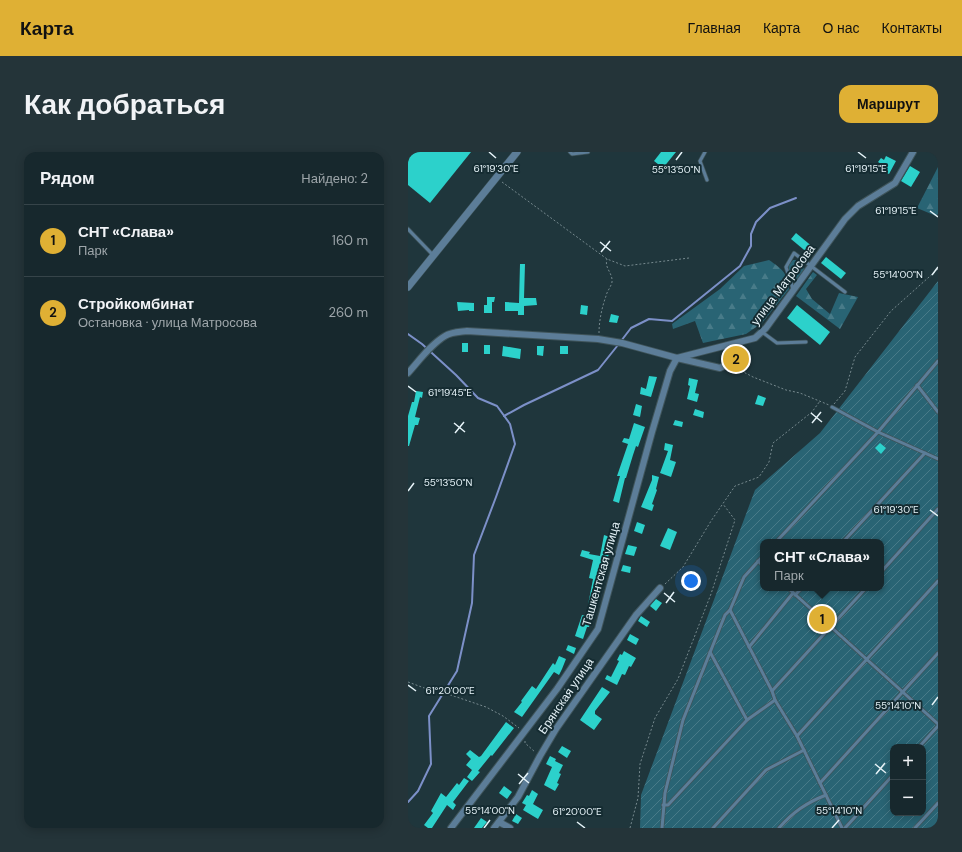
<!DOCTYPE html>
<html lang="ru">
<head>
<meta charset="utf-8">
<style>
  :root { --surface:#17282d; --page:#243439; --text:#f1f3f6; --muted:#9ea6aa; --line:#364449; --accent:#dfb034 }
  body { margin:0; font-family:"DM Sans",sans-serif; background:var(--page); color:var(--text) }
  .controls { position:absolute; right:12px; bottom:12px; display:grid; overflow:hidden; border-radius:8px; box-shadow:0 2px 10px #0003 }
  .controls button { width:36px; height:36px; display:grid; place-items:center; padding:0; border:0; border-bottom:1px solid var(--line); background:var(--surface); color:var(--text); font:20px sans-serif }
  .you { position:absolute; left:283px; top:429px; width:14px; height:14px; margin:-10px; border:3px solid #fff; border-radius:50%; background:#1a73e8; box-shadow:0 0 0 6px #1a73e833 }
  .badge { display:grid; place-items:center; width:26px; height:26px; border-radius:50%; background:var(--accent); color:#111; font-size:13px; font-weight:700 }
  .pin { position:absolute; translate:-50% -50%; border:2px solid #fff; box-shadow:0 1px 4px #0006 }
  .popup { position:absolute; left:352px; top:387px; width:124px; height:52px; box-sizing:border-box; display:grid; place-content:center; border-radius:8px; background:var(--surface); filter:drop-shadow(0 1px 3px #0005); font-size:13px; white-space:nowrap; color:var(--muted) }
  .popup b { font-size:15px; color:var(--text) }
  .popup::after { content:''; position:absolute; left:50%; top:100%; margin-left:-8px; border:8px solid transparent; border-top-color:var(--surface) }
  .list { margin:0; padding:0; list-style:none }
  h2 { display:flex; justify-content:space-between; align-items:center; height:52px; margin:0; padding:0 16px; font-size:17px }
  h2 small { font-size:13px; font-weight:400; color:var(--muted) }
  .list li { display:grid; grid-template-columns:26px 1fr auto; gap:12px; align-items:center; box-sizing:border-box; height:72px; padding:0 16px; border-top:1px solid var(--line) }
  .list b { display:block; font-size:15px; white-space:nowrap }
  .list p { margin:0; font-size:13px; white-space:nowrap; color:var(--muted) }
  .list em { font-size:13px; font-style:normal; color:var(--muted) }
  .map { position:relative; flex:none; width:530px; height:676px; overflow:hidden; border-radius:12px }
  header { display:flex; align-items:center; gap:24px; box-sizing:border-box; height:56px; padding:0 20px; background:var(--accent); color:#111 }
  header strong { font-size:19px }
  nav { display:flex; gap:22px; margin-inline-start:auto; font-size:14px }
  .intro { display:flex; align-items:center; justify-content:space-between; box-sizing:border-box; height:96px; padding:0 24px }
  h1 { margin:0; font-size:28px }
  .button { padding:10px 18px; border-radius:12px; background:var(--accent); color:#111; font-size:14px; font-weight:700 }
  main { display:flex; gap:24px; padding:0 24px }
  aside { flex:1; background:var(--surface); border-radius:12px; box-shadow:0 2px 10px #0003 }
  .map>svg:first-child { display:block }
</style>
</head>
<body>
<header>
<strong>Карта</strong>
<nav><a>Главная</a><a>Карта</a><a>О нас</a><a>Контакты</a></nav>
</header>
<div class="intro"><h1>Как добраться</h1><a class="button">Маршрут</a></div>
<main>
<aside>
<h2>Рядом<small>Найдено: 2</small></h2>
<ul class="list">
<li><span class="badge">1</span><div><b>СНТ «Слава»</b><p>Парк</p></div><em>160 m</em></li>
<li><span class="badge">2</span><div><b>Стройкомбинат</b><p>Остановка · улица Матросова</p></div><em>260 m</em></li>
</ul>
</aside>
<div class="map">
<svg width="530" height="676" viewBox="0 0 530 676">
  <defs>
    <pattern id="forest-firs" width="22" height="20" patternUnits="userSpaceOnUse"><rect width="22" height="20" fill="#296474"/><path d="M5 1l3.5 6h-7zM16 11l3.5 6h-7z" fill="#487b89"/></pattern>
    <pattern id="garden-furrows" width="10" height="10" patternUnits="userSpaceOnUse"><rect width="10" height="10" fill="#296474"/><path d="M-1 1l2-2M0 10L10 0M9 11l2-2" fill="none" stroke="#487b89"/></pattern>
  </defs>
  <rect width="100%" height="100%" fill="#1f363c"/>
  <g fill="url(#forest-firs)">
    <path d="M530,15V62L528,64L509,56Z"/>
    <path d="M361,108C374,117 379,120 381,137L354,171L338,182L295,191L287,169L265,177L264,172L312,137L336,114Z"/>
    <path d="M385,108H391L395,111L396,119L388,131L384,128L380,114Z"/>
    <path d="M405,120L409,123L398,137L404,147L422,162L431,141L450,145L432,177L388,144Z"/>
  </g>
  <path fill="url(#garden-furrows)" fill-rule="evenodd" d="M530,129V676H232L233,643L347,338L412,281ZM355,390H473V436H355ZM485,595H515V661H485Z"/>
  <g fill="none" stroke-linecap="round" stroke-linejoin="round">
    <g stroke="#7c90c8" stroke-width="2">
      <path d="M0,182L14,192L48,223L70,246L89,254L102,272L107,292L88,345L66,403L64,451L49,519L21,564L23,612L10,639L0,650"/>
      <path d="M213,189L223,176L241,167L264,169L332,114L343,94V82L348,70L362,56L388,46"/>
      <path d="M96,264L116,253L190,218L210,193"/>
    </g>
  </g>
  <g fill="#2cd1cb">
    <path d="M0,0H63L22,51L0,33Z"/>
    <path d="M253,0H268L255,16L246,9Z"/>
    <path d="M478,4L488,9L481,22L471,17L473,12L470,10L473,6L476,8Z"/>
    <path d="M502,14L512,20L503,35L493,29Z"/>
    <path d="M388,81L406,96L401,102L383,87Z"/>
    <path d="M418,105L438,121L433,127L413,111Z"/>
    <path d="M112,112H117L116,146H128L129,153L116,154V163H110V159H97V150L111,151Z"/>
    <path d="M79,145H87L86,150H84V161H76V153H79Z"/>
    <path d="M49,150L66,151V159H61V158L50,159Z"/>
    <path d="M173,153L180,154L179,163L172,162Z"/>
    <path d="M389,153L422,180L412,193L379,166Z"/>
    <path d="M203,162L211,164L209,171L201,170Z"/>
    <rect x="54" y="191" width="6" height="9"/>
    <rect x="76" y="193" width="6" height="9"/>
    <path d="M95,194L113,197L112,207L94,204Z"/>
    <path d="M129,194H136L135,204L129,203Z"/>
    <rect x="152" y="194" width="8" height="8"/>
    <path d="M241,224L249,225L243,245L232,242L233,235L238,237Z"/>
    <path d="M281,226L290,228L287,241L291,242L289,250L279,247L282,234L280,233Z"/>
    <path d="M8,239L15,240L14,246L12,245L7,265L12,266L10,273H7L1,294H0V264L4,250H6Z"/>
    <path d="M350,243L358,246L355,254L347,252Z"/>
    <path d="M228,252L234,254L232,265L225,263Z"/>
    <path d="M287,257L296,260L295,266L285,263Z"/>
    <path d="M267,268L275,270L274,275L265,273Z"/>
    <path d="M226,271L237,275L230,295L228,294L225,303L218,326H217L211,351L205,349L212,324H209L220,292L214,290L216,286L221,287Z"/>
    <path d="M257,291L265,293L262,308L268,310L263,325L252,321L260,299L256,298Z"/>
    <path d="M472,291L478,296L473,302L467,296Z"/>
    <path d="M244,323L251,325L248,337L249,338L244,352L246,353L244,359L233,355L244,328Z"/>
    <path d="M229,370L237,373L234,382L226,379Z"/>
    <path d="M260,376L269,380L262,398L252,394Z"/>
    <path d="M196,383L205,386L187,455L180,453L185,427L181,426L185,408L172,404L174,398L182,400L181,402L192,404Z"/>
    <path d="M220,393L229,395L226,404L217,402Z"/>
    <path d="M215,413L223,415L222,421L213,419Z"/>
    <path d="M248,447L254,451L248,459L242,454Z"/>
    <path d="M174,463L184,466L181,475H179L175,487L167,484Z"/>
    <path d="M233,464L242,470L239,475L230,469Z"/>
    <path d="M222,482L231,487L228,493L219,488Z"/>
    <path d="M160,493L168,496L166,502L158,498Z"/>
    <path d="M216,499L228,506L223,515L221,514L217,523L214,522L209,533L197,527L199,523L203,525L211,509L209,508L212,502L214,503Z"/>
    <path d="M151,504L158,507L154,517L151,523L146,520L114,565L106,560L114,550L113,549L124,534L128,537L145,511L147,513Z"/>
    <path d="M194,535L202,540L187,559V562L194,567L186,578L172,568Z"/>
    <path d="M98,570L106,576L84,604L83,603L70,619L72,620L64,629L59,625L64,618L58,613L63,607L58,602L62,598L71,605L73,604Z"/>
    <path d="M154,594L163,599L159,606L150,600Z"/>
    <path d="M142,604L148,607L147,609L155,613L151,621L153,622L149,631L151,632L147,639L136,633L144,615L138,612Z"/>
    <path d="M56,626L61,629L45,650L48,653L45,658L39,653L24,676H20L16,673L25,661L23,659L33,641L38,645L49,631L51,633Z"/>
    <path d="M96,634L104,640L99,647L91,641Z"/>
    <path d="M124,638L130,642L125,652L135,658L130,667L115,658L118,653L114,651L119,643L121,644Z"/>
    <path d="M108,662L114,666L110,672L104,669Z"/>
    <path d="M73,666L79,670L74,676H66Z"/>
  </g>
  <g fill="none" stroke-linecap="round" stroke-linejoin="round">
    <g stroke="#3f545a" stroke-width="4.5">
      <g id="service">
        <path d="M162,0L164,2L180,0"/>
        <path d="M297,0L292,9L299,28"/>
        <path d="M0,77L25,103"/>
        <path d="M385,137L378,115L386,101L437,140"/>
        <path d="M354,180L369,191L398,190"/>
        <path d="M509,233L530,260"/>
        <path d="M424,255L470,280L530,307"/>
        <path d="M368,390L470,280L530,209"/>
        <path d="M435,390L517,301"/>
        <path d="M355,404L336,425L322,458L364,539L367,548L389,584L434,676"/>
        <path d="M350,409L355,414"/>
        <path d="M473,420L530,357"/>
        <path d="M380,436L530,572"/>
        <path d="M387,443L394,436"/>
        <path d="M341,495L385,441"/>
        <path d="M302,500L339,568"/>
        <path d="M364,539L458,436"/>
        <path d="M389,584L530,429"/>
        <path d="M511,595L530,574"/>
        <path d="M412,631L530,501"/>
        <path d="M255,653H260L339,568L367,548"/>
        <path d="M254,676L257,641L275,568L317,463L322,458"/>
        <path d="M305,676L358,618L396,598"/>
        <path d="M371,676C385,660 398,651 418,643"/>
        <path d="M437,676L485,623"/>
        <path d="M507,676L530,651"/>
      </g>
    </g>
    <g stroke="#3f545a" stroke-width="8">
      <g id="minor">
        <path d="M0,221C11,209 22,193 37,184C43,180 51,180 59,179L190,187L214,191L269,206L347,186L358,176L437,67L450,54L487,31L505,0"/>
        <path d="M91,670L102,676"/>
        <path d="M43,676L149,537L190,477L244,280L262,219L269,206L312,216L320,212C323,204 324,201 318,194"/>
        <path d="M86,676L110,645L132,604L148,577L228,463L252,436"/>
      </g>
    </g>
    <g stroke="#3f545a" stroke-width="8">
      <path id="tertiary" d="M0,135L109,0"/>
    </g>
    <g stroke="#76898e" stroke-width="1" stroke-dasharray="2 2" stroke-linecap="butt">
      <path d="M94,30L199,107L217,114L281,106"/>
      <path d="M191,181C191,169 194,155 198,144C199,139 203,135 204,130C205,121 196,116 199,107"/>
      <path d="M326,215L345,225L378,238L392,241L421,253"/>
      <path d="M426,252L437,239L447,205L483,159L530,117"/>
      <path d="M257,432L275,415L303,369L327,334L351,325L361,310L365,291L404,260L412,249"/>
      <path d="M0,530L19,537L31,539L78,555L95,564L111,576"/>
      <path d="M156,537L167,540"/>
      <path d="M117,589V591L127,600"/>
      <path d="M222,676L230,646L232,612L247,566L270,527L303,442L327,368L315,352"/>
    </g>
    <use href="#service" stroke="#5c7d98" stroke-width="3"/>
    <use href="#minor" stroke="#5c7d98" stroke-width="6"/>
    <use href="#tertiary" stroke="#5c7d98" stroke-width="7"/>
  </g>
  <path fill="none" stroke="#e6f3f8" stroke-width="1.5" d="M81,0L88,6M450,0L458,6M268,8L274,0M522,59L530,65M192,90L203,99M193,100L202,89M524,123L530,115M0,234L8,240M403,261L414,270M46,271L57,280M404,271L413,260M47,281L56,270M0,339L6,331M522,358L530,364M256,441L267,450M258,451L266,440M0,533L8,539M524,553L530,545M467,612L478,621M110,622L121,631M468,622L477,611M111,632L120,621M169,670L177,676M76,676L82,668M424,676L431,668"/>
  <g text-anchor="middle" stroke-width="4" stroke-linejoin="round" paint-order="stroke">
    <g font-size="12" fill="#e6f3f8" stroke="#152c32">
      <text transform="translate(375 133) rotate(-53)" y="4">улица Матросова</text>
      <text transform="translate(193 422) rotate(-74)" y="4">Ташкентская улица</text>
      <text transform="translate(158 544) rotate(-56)" y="4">Брянская улица</text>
    </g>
  </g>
  <g font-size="10" text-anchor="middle" fill="#e6f3f8" stroke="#152c32" stroke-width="4" stroke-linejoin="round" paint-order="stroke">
    <text x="88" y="20">61°19'30"E</text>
    <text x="458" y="20">61°19'15"E</text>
    <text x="268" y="21">55°13'50"N</text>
    <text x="488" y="62">61°19'15"E</text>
    <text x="490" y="126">55°14'00"N</text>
    <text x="42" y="244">61°19'45"E</text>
    <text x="40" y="334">55°13'50"N</text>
    <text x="488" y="361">61°19'30"E</text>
    <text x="42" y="542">61°20'00"E</text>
    <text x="490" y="557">55°14'10"N</text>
    <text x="82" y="662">55°14'00"N</text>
    <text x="431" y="662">55°14'10"N</text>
    <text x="169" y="663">61°20'00"E</text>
  </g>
</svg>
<div class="controls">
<button>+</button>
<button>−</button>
</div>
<div class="you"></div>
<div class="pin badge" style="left:414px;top:467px">1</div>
<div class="popup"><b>СНТ «Слава»</b>Парк</div>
<div class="pin badge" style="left:328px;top:207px">2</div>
</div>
</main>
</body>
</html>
